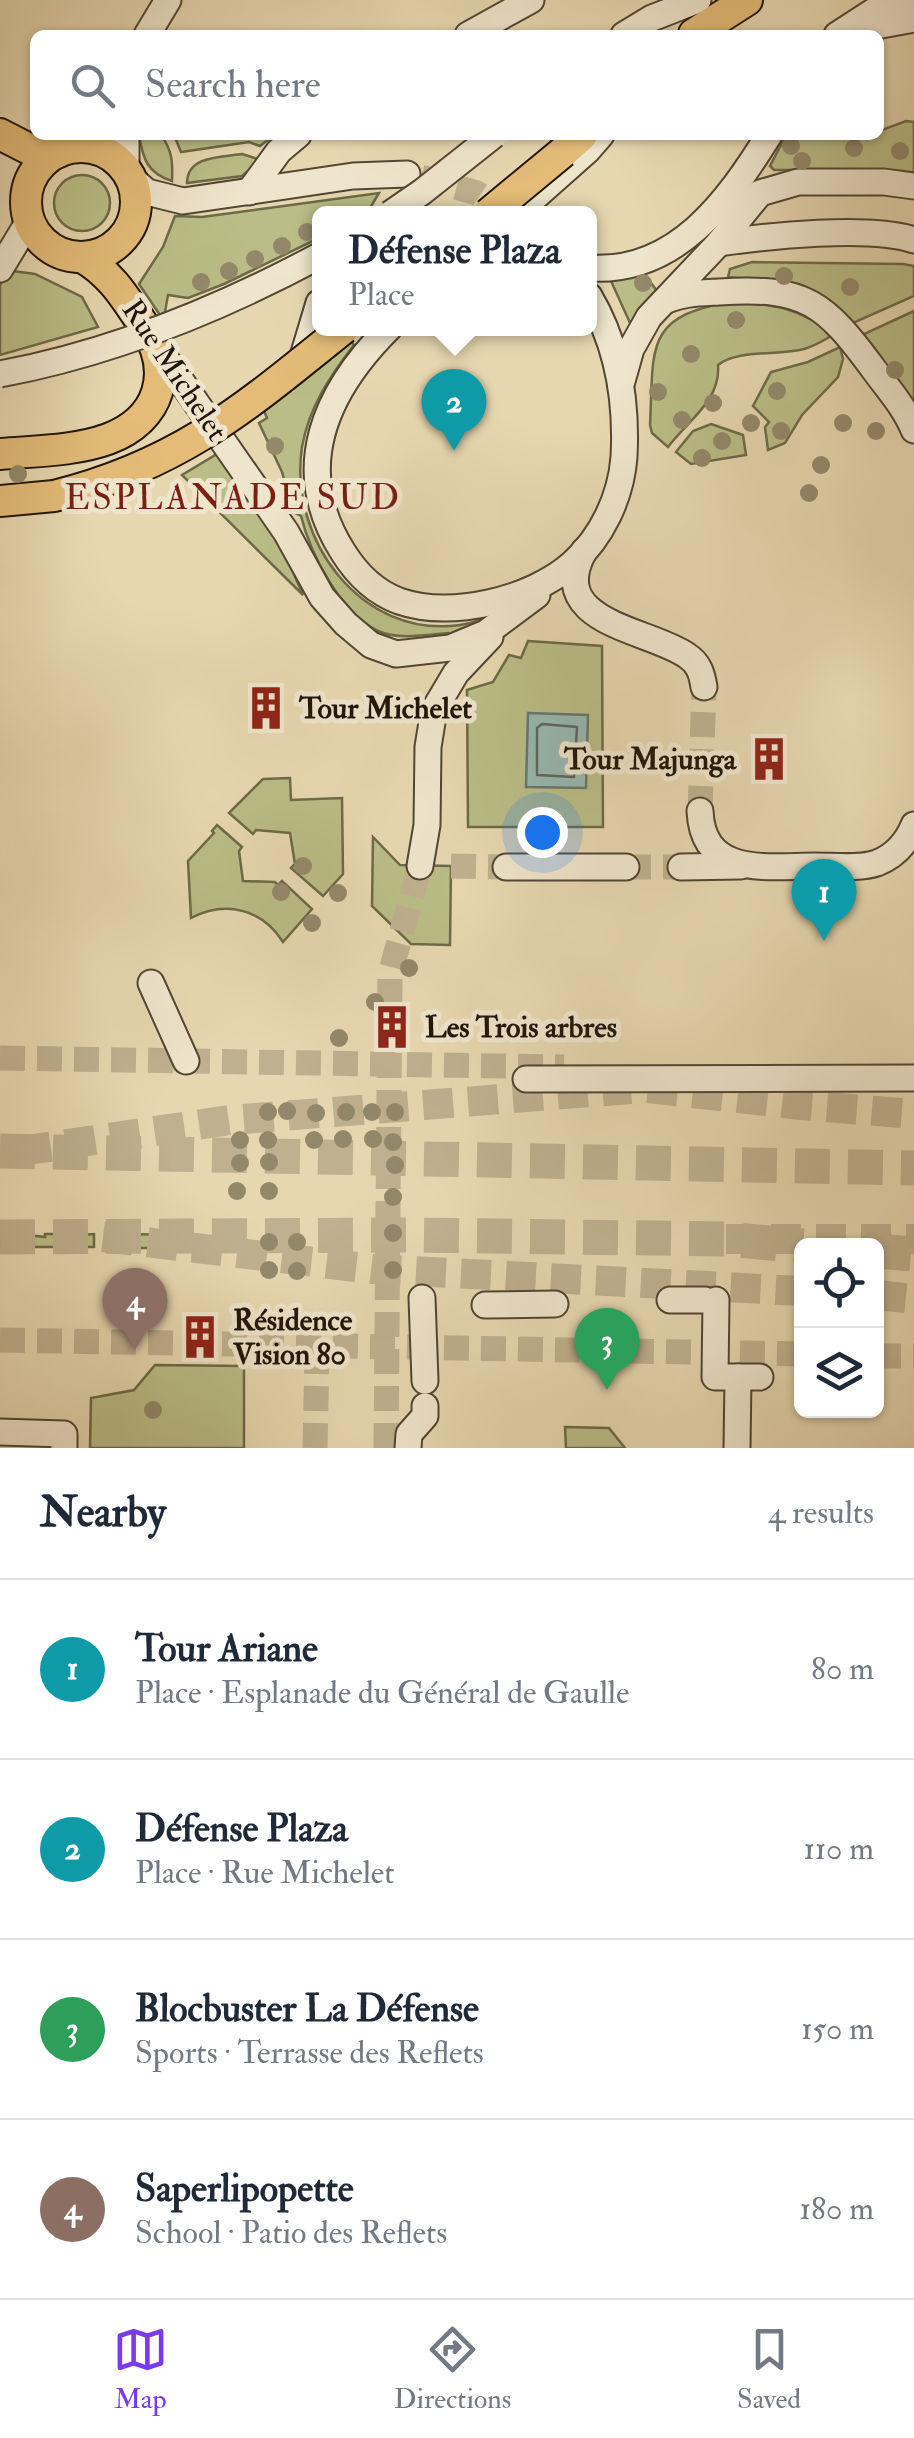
<!DOCTYPE html>
<html lang="en">
<head>
<meta charset="utf-8">
<style>
  :root { --surface:#fff; --page:#f6f6f7; --text:#1f2937; --muted:#747a83; --line:#e0e1e3; --accent:#7c3aed }
  body { margin:0; font-family:"IM FELL Double Pica",serif; background:var(--page); color:var(--text) }
  .controls { position:absolute; right:30px; bottom:30px; display:grid; overflow:hidden; border-radius:15px; box-shadow:0 2px 8px #0004 }
  .controls button { width:90px; height:90px; display:grid; place-items:center; padding:0; border:0; border-bottom:2px solid var(--line); background:var(--surface); color:var(--text); font:50px sans-serif }
  .you { position:absolute; left:542px; top:832px; width:35px; height:35px; margin:-25px; border:8px solid #fff; border-radius:50%; background:#1a73e8; box-shadow:0 0 0 15px #1a73e833 }
  .badge { display:grid; place-items:center; width:65px; height:65px; border-radius:50%; background:var(--accent); color:#fff; font-size:32px; font-weight:700 }
  .pin { position:absolute; translate:-50% -82px; filter:drop-shadow(0 2px 5px #0008) }
  .pin::after { content:''; position:absolute; top:52px; width:35px; height:30px; background:inherit; clip-path:polygon(0 0,100% 0,50% 100%) }
  .popup { position:absolute; left:312px; top:206px; width:285px; height:130px; box-sizing:border-box; display:grid; place-content:center; border-radius:15px; background:var(--surface); filter:drop-shadow(0 2px 8px #0005); font-size:32px; white-space:nowrap; color:var(--muted) }
  .popup b { font-size:38px; color:var(--text) }
  .popup::after { content:''; position:absolute; left:50%; top:100%; margin-left:-20px; border:20px solid transparent; border-top-color:var(--surface) }
  .list { margin:0; padding:0; list-style:none }
  h2 { display:flex; justify-content:space-between; align-items:center; height:130px; margin:0; padding:0 40px; font-size:42px }
  h2 small { font-size:32px; font-weight:400; color:var(--muted) }
  .list li { display:grid; grid-template-columns:65px 1fr auto; gap:30px; align-items:center; box-sizing:border-box; height:180px; padding:0 40px; border-top:2px solid var(--line) }
  .list b { display:block; font-size:38px; white-space:nowrap }
  .list p { margin:0; font-size:32px; white-space:nowrap; color:var(--muted) }
  .list em { font-size:32px; font-style:normal; color:var(--muted) }
  .icon { flex:none; width:55px; height:55px; fill:none; stroke:currentColor; stroke-width:2; stroke-linecap:round; stroke-linejoin:round }
  .map { position:relative; flex:none; width:914px; height:1448px; overflow:hidden }
  .search { position:absolute; background:var(--surface); box-shadow:0 2px 8px #0004; left:30px; right:30px; top:30px; height:110px; display:flex; align-items:center; gap:25px; box-sizing:border-box; padding:0 35px; border-radius:15px; color:var(--muted); font-size:38px }
  .sheet { height:850px; background:var(--surface) }
  nav { display:flex; justify-content:space-around; align-items:center; box-sizing:border-box; height:140px; border-top:2px solid var(--line); background:var(--surface); font-size:28px; color:var(--muted) }
  nav a { display:grid; justify-items:center; gap:5px }
  nav .on { color:var(--accent) }
  .map>svg:first-child { display:block }
</style>
</head>
<body>
<div class="map">
<svg width="914" height="1448" viewBox="0 0 914 1448">
  <rect width="100%" height="100%" fill="#e7d7b0"/>
  <filter id="stains"><feTurbulence type="fractalNoise" baseFrequency=".002" numOctaves="4"/><feColorMatrix values="0 0 0 0 .2 0 0 0 0 .09 0 0 0 0 .02 0 0 0 .5 -.17"/></filter>
  <radialGradient id="worn" r=".72"><stop offset=".6" stop-color="#630" stop-opacity="0"/><stop offset="1" stop-color="#630" stop-opacity=".3"/></radialGradient>
  <g fill="#babd87" stroke="#6d6a48" stroke-width="2.5">
    <path d="M906,121L914,122V173L880,170H774L770,166L786,135H879V131Z"/>
    <path d="M139,135H161C172,150 173,162 172,181C147,173 143,159 139,135Z"/>
    <path d="M174,135H274L260,146L249,142L181,152Z"/>
    <path d="M242,154L261,160L242,176L187,183C187,156 221,157 242,154Z"/>
    <circle cx="82" cy="203" r="28"/>
    <path d="M379,193L370,208L361,213L319,214V238L224,284L188,298L168,295L165,312L160,315L139,284L163,247L175,216L202,217Z"/>
    <path d="M752,262L903,264L914,266V296L853,323C832,296 803,283 769,279C755,277 740,279 728,277L730,269Z"/>
    <path d="M13,271L35,274L82,297L98,327L0,355V285L8,272Z"/>
    <path d="M642,271L657,291L630,323L611,281L615,276Z"/>
    <path d="M731,302C772,304 801,307 833,335C824,340 815,346 804,349C778,356 737,349 718,365C721,401 687,421 668,447L652,433L650,425C654,349 643,316 731,302Z"/>
    <path d="M914,311V408L862,335Z"/>
    <path d="M351,341L354,345C330,376 309,407 302,447C288,539 361,639 460,625C480,622 499,611 517,603L450,640L448,633C426,635 398,640 378,631C341,614 310,553 301,516L293,512L282,472L259,423L267,418L264,411Z"/>
    <path d="M840,347L843,359L838,377L802,415L785,443L768,450L765,427L769,422L753,406L771,372L808,362Z"/>
    <path d="M711,424L743,435L746,455L691,464L676,452L693,431Z"/>
    <path d="M217,454L277,535L303,595L182,475Z"/>
    <path d="M528,641L602,646L603,827H468L467,690L493,682L509,655L521,658Z"/>
    <path d="M290,778L291,800L342,798L343,874L323,896L291,868L295,864L290,833L256,830L253,834L229,813L263,779Z"/>
    <path d="M217,825L242,847L239,851L243,881L275,882L278,885L282,881L312,909L283,942C262,909 226,900 191,918L188,861L214,833L212,831Z"/>
    <path d="M373,837L400,865L451,866L450,945L411,944L372,906Z"/>
    <path d="M12,1233L45,1237V1234H64L65,1236L94,1234V1247H0V1236H11Z"/>
    <path d="M113,1234L197,1235V1238L224,1235V1248H113Z"/>
    <path d="M155,1365L244,1366V1448H90L91,1398L134,1390Z"/>
    <path d="M565,1427L609,1428L625,1448H566Z"/>
  </g>
  <path fill="#97b8b1" stroke="#67776e" stroke-width="2.5" d="M528,713L588,715L586,788L526,787Z"/>
  <g fill="none" stroke-linecap="round" stroke-linejoin="round">
    <path stroke="#5c675e" stroke-width="2.5" d="M542,724L577,727L574,777L537,775V728Z"/>
    <g stroke="#bfb08f" stroke-width="25" stroke-dasharray="25 12" stroke-linecap="butt">
      <path d="M421,177L477,193L508,214"/>
      <path d="M700,811L704,687"/>
      <path d="M451,866L506,867"/>
      <path d="M626,867H681"/>
      <path d="M0,1058L564,1067"/>
      <path d="M0,1340L802,1354"/>
      <path d="M876,1356H914"/>
      <path d="M315,1448L317,1354L344,1355"/>
      <path d="M386,1448L390,974L420,866"/>
    </g>
    <g stroke="#bfb08f" stroke-width="30" stroke-dasharray="30 15" stroke-linecap="butt">
      <path d="M648,1088L801,1105L914,1114"/>
      <path d="M21,1151L230,1120L631,1089"/>
      <path d="M103,1237L373,1269L802,1291"/>
      <path d="M726,1239H914"/>
      <path d="M876,1295L914,1299"/>
    </g>
    <g stroke="#bfb08f" stroke-width="35" stroke-dasharray="35 18" stroke-linecap="butt">
      <path d="M0,1151L914,1168"/>
      <path d="M0,1237L410,1235L726,1239L803,1246"/>
      <path d="M876,1251L914,1254"/>
    </g>
    <g stroke="#524634" stroke-width="29">
      <g id="minor">
        <path d="M865,28L914,19"/>
        <path d="M147,35L168,0"/>
        <path d="M468,35L531,0"/>
        <path d="M624,35L652,18L698,0"/>
        <path d="M837,35L874,11L906,0"/>
        <path d="M126,135V172"/>
        <path d="M72,148L84,135"/>
        <path d="M129,176L147,192L183,201L353,176L407,174"/>
        <path d="M249,192L279,151L298,135"/>
        <path d="M516,214L587,151L601,135"/>
        <path d="M719,243C767,236 870,225 914,240"/>
        <path d="M589,268C676,274 728,201 769,135"/>
        <path d="M0,269L29,221"/>
        <path d="M665,301C682,293 700,293 719,292C806,286 825,303 875,371C889,390 905,408 914,430"/>
        <path d="M389,328C325,392 290,469 343,552C356,573 375,592 399,601C451,619 531,600 572,564C602,537 621,497 624,457C627,401 618,345 589,296"/>
        <path d="M156,345L286,532L322,597L346,624L371,645L396,654L450,648L486,633L537,595"/>
        <path d="M301,363L319,303"/>
        <path d="M622,381L631,349L649,317L719,243L760,193L798,182H884L914,186"/>
        <path d="M584,551C545,623 648,629 686,655C699,663 702,674 704,687"/>
        <path d="M700,811C703,878 768,866 815,866C835,866 859,869 877,863C895,856 907,842 914,825"/>
        <path d="M420,866L427,825L428,747L434,710L456,673L490,637"/>
        <path d="M506,867H626"/>
        <path d="M681,867L741,866"/>
        <path d="M151,983L186,1061"/>
        <path d="M526,1079L914,1078"/>
        <path d="M422,1298L425,1381"/>
        <path d="M670,1300H705"/>
        <path d="M716,1300L715,1377H760"/>
        <path d="M485,1305L555,1304"/>
        <path d="M0,1432L64,1434V1448"/>
        <path d="M408,1448L409,1434L425,1416V1406"/>
        <path d="M737,1448L738,1377"/>
      </g>
    </g>
    <g stroke="#20160a" stroke-width="34">
      <g id="major">
        <path d="M694,34L747,0"/>
        <path d="M0,134L29,149L59,152"/>
        <circle cx="81" cy="202" r="55"/>
        <path d="M563,152L582,135"/>
        <path d="M0,454C35,451 75,451 108,439C161,419 174,371 144,326C126,299 111,273 82,257"/>
        <path d="M0,501L54,496"/>
      </g>
    </g>
    <use href="#minor" stroke="#efe5cc" stroke-width="25"/>
    <use href="#major" stroke="#e4bc78" stroke-width="30"/>
    <g stroke="#524634" stroke-width="29" stroke-linecap="butt">
      <g id="minor-bridge">
        <path d="M390,214L422,192L494,135"/>
        <path d="M0,374C113,353 218,310 319,256"/>
      </g>
    </g>
    <g stroke="#20160a" stroke-width="34" stroke-linecap="butt">
      <g id="major-bridge">
        <path d="M488,214L563,152"/>
        <path d="M54,496C180,465 246,407 344,328"/>
      </g>
    </g>
    <use href="#minor-bridge" stroke="#efe5cc" stroke-width="25"/>
    <use href="#major-bridge" stroke="#e4bc78" stroke-width="30"/>
  </g>
  <g fill="#93886a">
    <circle cx="791" cy="146" r="9"/>
    <circle cx="854" cy="148" r="9"/>
    <circle cx="900" cy="151" r="9"/>
    <circle cx="802" cy="161" r="9"/>
    <circle cx="307" cy="232" r="9"/>
    <circle cx="282" cy="246" r="9"/>
    <circle cx="255" cy="259" r="9"/>
    <circle cx="229" cy="271" r="9"/>
    <circle cx="784" cy="276" r="9"/>
    <circle cx="201" cy="282" r="9"/>
    <circle cx="643" cy="283" r="9"/>
    <circle cx="850" cy="287" r="9"/>
    <circle cx="736" cy="320" r="9"/>
    <circle cx="691" cy="354" r="9"/>
    <circle cx="895" cy="370" r="9"/>
    <circle cx="777" cy="391" r="9"/>
    <circle cx="658" cy="392" r="9"/>
    <circle cx="713" cy="403" r="9"/>
    <circle cx="682" cy="420" r="9"/>
    <circle cx="751" cy="423" r="9"/>
    <circle cx="843" cy="423" r="9"/>
    <circle cx="781" cy="431" r="9"/>
    <circle cx="876" cy="431" r="9"/>
    <circle cx="722" cy="441" r="9"/>
    <circle cx="275" cy="446" r="9"/>
    <circle cx="702" cy="458" r="9"/>
    <circle cx="821" cy="465" r="9"/>
    <circle cx="18" cy="474" r="9"/>
    <circle cx="809" cy="493" r="9"/>
    <circle cx="303" cy="866" r="9"/>
    <circle cx="281" cy="892" r="9"/>
    <circle cx="338" cy="893" r="9"/>
    <circle cx="312" cy="923" r="9"/>
    <circle cx="409" cy="968" r="9"/>
    <circle cx="375" cy="1002" r="9"/>
    <circle cx="339" cy="1038" r="9"/>
    <circle cx="287" cy="1111" r="9"/>
    <circle cx="268" cy="1112" r="9"/>
    <circle cx="346" cy="1112" r="9"/>
    <circle cx="372" cy="1112" r="9"/>
    <circle cx="395" cy="1112" r="9"/>
    <circle cx="316" cy="1113" r="9"/>
    <circle cx="343" cy="1139" r="9"/>
    <circle cx="373" cy="1139" r="9"/>
    <circle cx="240" cy="1140" r="9"/>
    <circle cx="268" cy="1140" r="9"/>
    <circle cx="314" cy="1140" r="9"/>
    <circle cx="393" cy="1142" r="9"/>
    <circle cx="269" cy="1162" r="9"/>
    <circle cx="240" cy="1163" r="9"/>
    <circle cx="395" cy="1165" r="9"/>
    <circle cx="237" cy="1191" r="9"/>
    <circle cx="269" cy="1191" r="9"/>
    <circle cx="393" cy="1197" r="9"/>
    <circle cx="393" cy="1233" r="9"/>
    <circle cx="269" cy="1242" r="9"/>
    <circle cx="297" cy="1242" r="9"/>
    <circle cx="269" cy="1270" r="9"/>
    <circle cx="393" cy="1270" r="9"/>
    <circle cx="297" cy="1271" r="9"/>
    <circle cx="153" cy="1410" r="9"/>
  </g>
  <defs>
    <g id="building-bare" transform="scale(3.45)"><path d="M-4-6H4V6H1V3H-1V6H-4ZM-2.5-4.3h1.7v1.8h-1.7ZM.8-4.3h1.7v1.8H.8ZM-2.5-1h1.7V.8h-1.7ZM.8-1h1.7V.8H.8Z" fill="#8f2418" stroke="#efe5cc" stroke-width="2.5" paint-order="stroke"/></g>
  </defs>
  <g fill-rule="evenodd">
    <use href="#building-bare" x="266" y="708"/>
    <use href="#building-bare" x="769" y="759"/>
    <use href="#building-bare" x="392" y="1027"/>
    <use href="#building-bare" x="200" y="1337"/>
  </g>
  <g text-anchor="middle" stroke-width="10" stroke-linejoin="round" paint-order="stroke">
    <g font-size="30" fill="#20160a" stroke="#efe5cc">
      <text transform="translate(175 370) rotate(56)" y="10">Rue Michelet</text>
    </g>
    <g font-size="30" font-weight="bold" fill="#20160a" stroke="#efe5cc" text-anchor="start">
      <text x="299" y="718">Tour Michelet</text>
      <text x="736" y="769" text-anchor="end">Tour Majunga</text>
      <text x="425" y="1037">Les Trois arbres</text>
      <text x="233" y="1330">Résidence<tspan x="233" dy="34">Vision 80</tspan></text>
    </g>
    <g font-size="35" letter-spacing="2.5" fill="#7a1f14" stroke="#efe5cc">
      <text x="233" y="509">ESPLANADE SUD</text>
    </g>
  </g>
  <rect width="100%" height="100%" filter="url(#stains)"/>
  <rect width="100%" height="100%" fill="url(#worn)"/>
</svg>
<div class="controls">
<button><svg class="icon" aria-label="locate" viewBox="0 0 24 24"><circle cx="12" cy="12" r="6"/><path d="M12 2v4M12 18v4M2 12h4M18 12h4"/></svg></button>
<button><svg class="icon" aria-label="layers" viewBox="0 0 24 24"><path d="M12 4l9 5-9 5-9-5zM3 14l9 5 9-5"/></svg></button>
</div>
<div class="you"></div>
<div class="pin badge" style="left:824px;top:941px;background:#0f9aa8">1</div>
<div class="pin badge" style="left:454px;top:451px;background:#0f9aa8">2</div>
<div class="popup"><b>Défense Plaza</b>Place</div>
<div class="pin badge" style="left:607px;top:1390px;background:#2e9e5b">3</div>
<div class="pin badge" style="left:135px;top:1350px;background:#8d6e63">4</div>
<div class="search"><svg class="icon" aria-label="search" viewBox="0 0 24 24"><circle cx="10" cy="10" r="6"/><path d="M15 15l6 6"/></svg>Search here</div>
</div>
<section class="sheet">
<h2>Nearby<small>4 results</small></h2>
<ul class="list">
<li><span class="badge" style="background:#0f9aa8">1</span><div><b>Tour Ariane</b><p>Place · Esplanade du Général de Gaulle</p></div><em>80 m</em></li>
<li><span class="badge" style="background:#0f9aa8">2</span><div><b>Défense Plaza</b><p>Place · Rue Michelet</p></div><em>110 m</em></li>
<li><span class="badge" style="background:#2e9e5b">3</span><div><b>Blocbuster La Défense</b><p>Sports · Terrasse des Reflets</p></div><em>150 m</em></li>
<li><span class="badge" style="background:#8d6e63">4</span><div><b>Saperlipopette</b><p>School · Patio des Reflets</p></div><em>180 m</em></li>
</ul>
</section>
<nav>
<a class="on"><svg class="icon" aria-label="map" viewBox="0 0 24 24"><path d="M3 6l6-2 6 2 6-2v14l-6 2-6-2-6 2zM9 4v14M15 6v14"/></svg>Map</a>
<a><svg class="icon" aria-label="directions" viewBox="0 0 24 24"><path d="M12 3l9 9-9 9-9-9zM9 14v-3h6M13 9l2 2-2 2"/></svg>Directions</a>
<a><svg class="icon" aria-label="saved" viewBox="0 0 24 24"><path d="M7 4h10v16l-5-4-5 4z"/></svg>Saved</a>
</nav>
</body>
</html>
